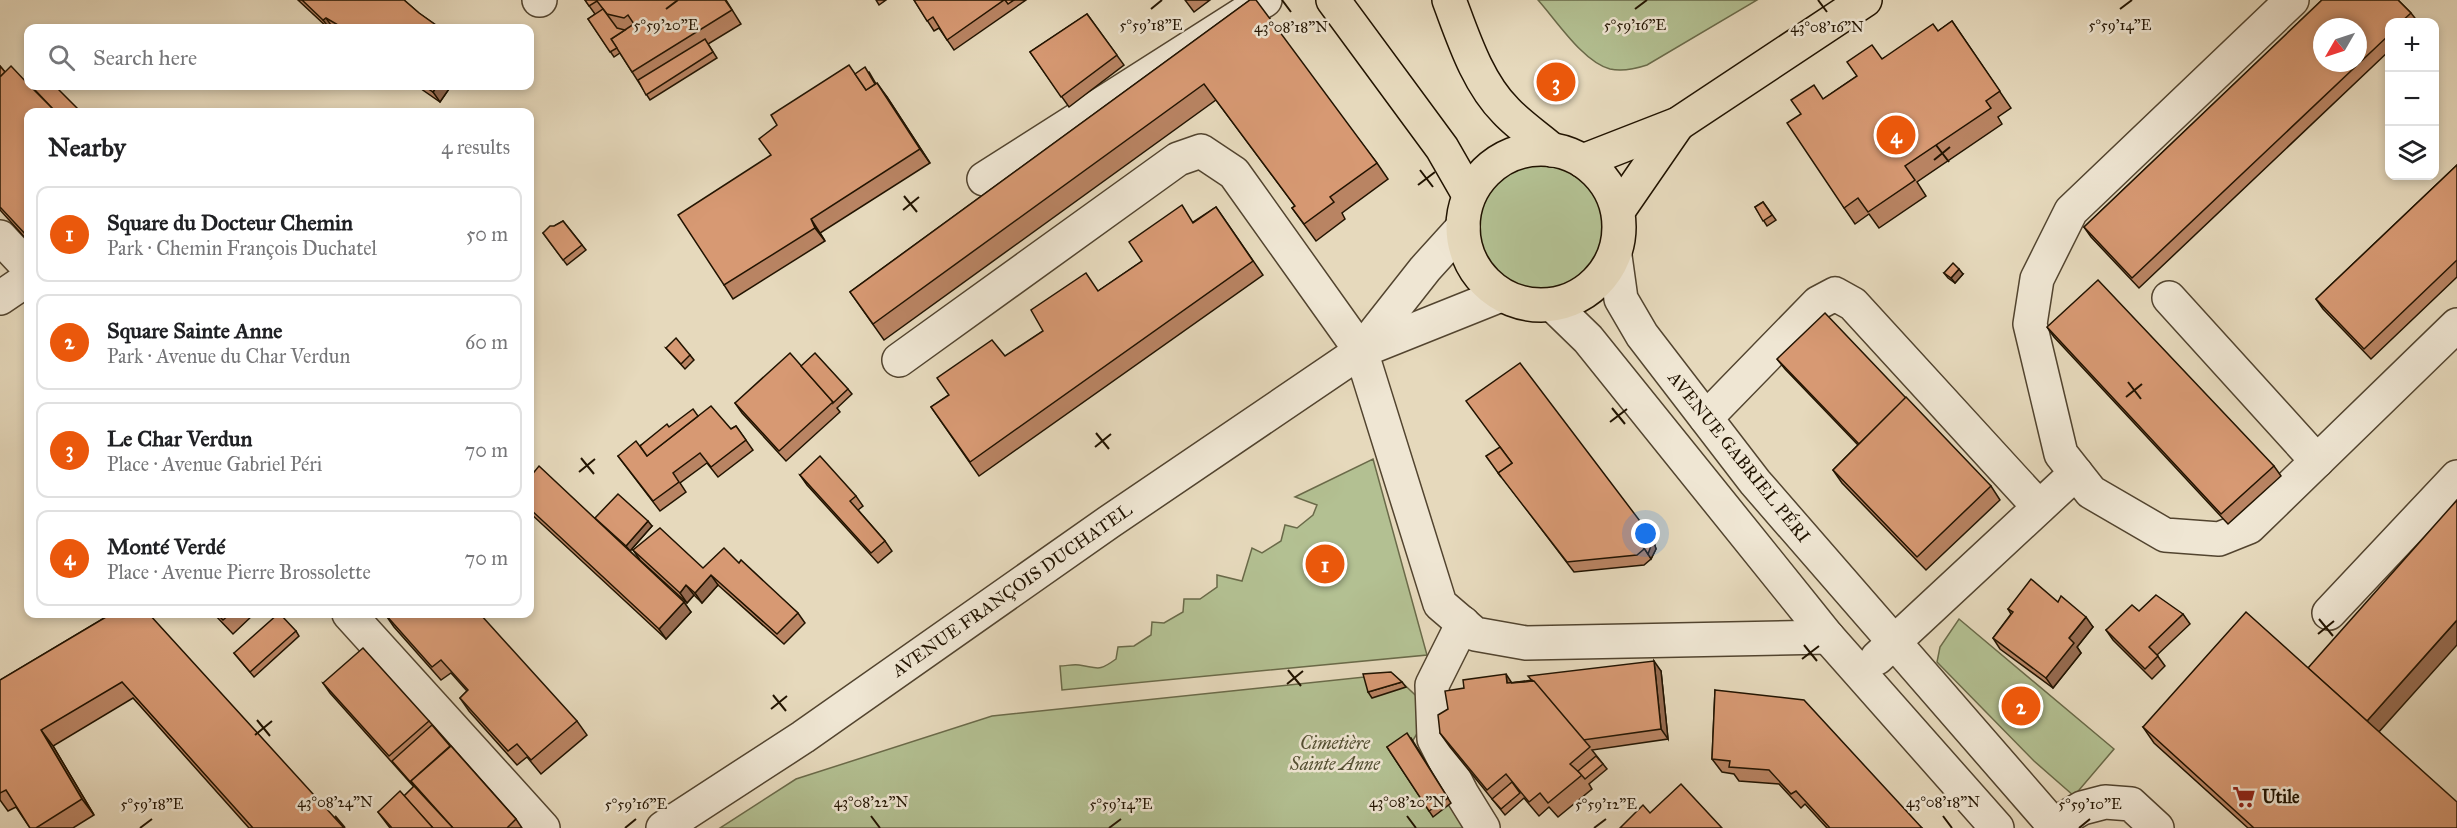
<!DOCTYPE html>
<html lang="en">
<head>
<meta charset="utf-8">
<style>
  :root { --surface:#fff; --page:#f6f6f6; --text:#202124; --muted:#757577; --line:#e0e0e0; --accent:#ea580c }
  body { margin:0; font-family:"IM FELL Great Primer",serif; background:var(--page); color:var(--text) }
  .controls { position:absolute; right:18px; top:18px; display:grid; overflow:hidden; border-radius:12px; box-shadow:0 3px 9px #0003 }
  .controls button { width:54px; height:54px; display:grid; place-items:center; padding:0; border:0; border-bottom:2px solid var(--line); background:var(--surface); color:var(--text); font:30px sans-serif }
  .compass { position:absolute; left:2313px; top:18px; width:54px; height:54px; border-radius:50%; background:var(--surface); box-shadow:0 3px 9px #0003; rotate:231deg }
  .you { position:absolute; left:1646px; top:534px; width:21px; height:21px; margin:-15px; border:4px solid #fff; border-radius:50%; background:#1a73e8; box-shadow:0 0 0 9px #1a73e833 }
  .badge { display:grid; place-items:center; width:39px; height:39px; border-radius:50%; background:var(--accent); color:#fff; font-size:20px; font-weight:700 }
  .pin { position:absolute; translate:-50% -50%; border:3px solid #fff; box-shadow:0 2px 6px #0006 }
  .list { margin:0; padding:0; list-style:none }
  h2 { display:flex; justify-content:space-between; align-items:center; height:78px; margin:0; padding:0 24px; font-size:26px }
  h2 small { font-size:20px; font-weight:400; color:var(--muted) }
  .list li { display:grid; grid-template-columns:39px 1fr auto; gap:18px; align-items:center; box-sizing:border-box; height:96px; margin:0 12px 12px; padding:0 12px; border:2px solid var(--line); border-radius:12px }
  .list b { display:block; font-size:22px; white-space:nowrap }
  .list p { margin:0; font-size:20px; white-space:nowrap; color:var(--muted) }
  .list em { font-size:20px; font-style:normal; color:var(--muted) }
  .icon { flex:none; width:33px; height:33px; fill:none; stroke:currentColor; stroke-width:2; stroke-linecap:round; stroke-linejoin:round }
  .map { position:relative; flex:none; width:2457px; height:828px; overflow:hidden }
  .search { position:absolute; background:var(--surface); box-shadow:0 3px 9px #0003; left:24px; top:24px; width:510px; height:66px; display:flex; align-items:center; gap:15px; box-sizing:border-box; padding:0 21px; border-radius:12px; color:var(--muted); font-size:22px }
  .panel { position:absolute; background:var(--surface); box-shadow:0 3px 9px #0003; left:24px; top:108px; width:510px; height:510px; border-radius:12px }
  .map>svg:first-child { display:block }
</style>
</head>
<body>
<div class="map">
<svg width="2457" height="828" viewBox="0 0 2457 828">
  <rect width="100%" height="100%" fill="#e6d9bc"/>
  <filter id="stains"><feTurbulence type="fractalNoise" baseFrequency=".00333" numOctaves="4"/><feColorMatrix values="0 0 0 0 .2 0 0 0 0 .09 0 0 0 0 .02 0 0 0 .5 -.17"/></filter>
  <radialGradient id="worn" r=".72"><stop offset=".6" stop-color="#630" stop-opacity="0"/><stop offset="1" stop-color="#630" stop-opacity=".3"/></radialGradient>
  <g fill="#b3c092" stroke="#6a6a49" stroke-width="1.5">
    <path d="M1538,0H1757L1647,65C1635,69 1623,72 1610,69C1583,62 1556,20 1538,0Z"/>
    <circle cx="1541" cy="227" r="78"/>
    <path d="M1373,459L1427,655L1062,690L1060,666C1066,666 1073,664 1079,665C1099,668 1098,672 1116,659L1118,647L1134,646L1151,635L1152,622L1164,623L1183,612L1184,599H1200L1217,587V575L1242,581L1252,548L1262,553L1281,541L1285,525L1297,528L1313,515L1317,505L1295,497Z"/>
    <path d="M1959,619L2114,749L2074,796L2034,761L1937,662L1940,647Z"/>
    <path d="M1393,674L1431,710L1412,742L1443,779L1473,828H720L796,779L992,716Z"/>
  </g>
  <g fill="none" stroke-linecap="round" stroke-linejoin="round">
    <g stroke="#52442f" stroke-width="36">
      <g id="minor">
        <path d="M539,0H540"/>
        <path d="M2292,0L2071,211L2037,279L2030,324L2061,454L2091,492L2165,535L2219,539L2249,527L2457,325"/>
        <path d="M984,179L1265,0"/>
        <path d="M0,237L28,267"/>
        <path d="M1615,256L1621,299L1642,335L1755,482L2056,828"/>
        <path d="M0,298L28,279"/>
        <path d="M2169,298L2317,461"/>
        <path d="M1553,305L1588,339L1828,637L1997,828"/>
        <path d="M1362,349L1425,269L1463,227"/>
        <path d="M899,360L1178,159L1201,151L1234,173L1361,351L1440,604L1475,634L1526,643L1828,637"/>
        <path d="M1706,418L1818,303L1835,294L1853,304L2039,507"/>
        <path d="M2329,613L2457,477"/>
        <path d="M349,614L543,828"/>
        <path d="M1463,623L1432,685L1434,739L1462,794L1483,828"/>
        <path d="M1877,658L2076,473"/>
        <path d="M2053,825L2082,808L2105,802L2131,804L2157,828"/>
        <path d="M663,828L803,737L1109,522L1361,351L1501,295"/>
      </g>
    </g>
    <g stroke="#211300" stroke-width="36">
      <g id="major">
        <path d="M1333,0L1442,148L1469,195"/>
        <path d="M1449,0C1463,37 1477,82 1506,111C1519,125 1537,137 1552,150"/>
        <circle cx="1541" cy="227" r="78"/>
        <path d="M1583,161L1678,124L1865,0"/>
        <path d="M1618,211L1678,124"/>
      </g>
    </g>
    <use href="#minor" stroke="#efe6d3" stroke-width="33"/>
    <use href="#major" stroke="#e6d9bc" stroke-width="33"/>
  </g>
  <g fill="#b98463" stroke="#211300" stroke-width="1.5" fill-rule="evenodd">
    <path d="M298,0H404L419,13L440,28H328Z"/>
    <path d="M585,0H726L741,24L708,44L717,58L650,100L620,53L614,57L588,19L595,14Z"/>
    <path d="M876,0H886L879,5Z"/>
    <path d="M914,0H1026L954,50L939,28L934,31Z"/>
    <path d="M1185,0H1210L1194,12Z"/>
    <path d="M1250,0L1377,163L1388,179L1342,213L1345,219L1316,241L1292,208L1295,206L1216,100L884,340L850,292Z"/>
    <path d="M2322,0H2398L2411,13L2418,22H2390V50L2139,288L2091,237L2084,227ZM2322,27H2358V63H2322Z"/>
    <path d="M1087,14L1124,65L1069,107L1030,52Z"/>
    <path d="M1952,21L2011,108L1998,117L2002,124L1917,182L1926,196L1879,228L1869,214L1855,224L1844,208L1801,114L1882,59L1938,31Z"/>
    <path d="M0,66L5,72L35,90L45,89L81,112H28V241L0,210Z"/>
    <path d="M869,72L876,84L887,97L930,163L820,233L825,241L733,299L724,285L771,155L855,74Z"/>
    <path d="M417,86H451L440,102Z"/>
    <path d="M2457,165V277L2371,359L2323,309L2316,299Z"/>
    <path d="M1763,202L1776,220L1767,226L1755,207Z"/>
    <path d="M1216,207L1263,275L979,476L931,407L1043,331L1098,291L1142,261L1193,222Z"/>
    <path d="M563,221L586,250L567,265L543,233Z"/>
    <path d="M1944,273L1963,274L1955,283L1948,278Z"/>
    <path d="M2047,327L2274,466L2281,476L2228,524L2054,337Z"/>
    <path d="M666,348L690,355L694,360L685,369Z"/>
    <path d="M1777,359L1991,486L2000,500L1926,570L1842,483L1833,470L1858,445L1785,369Z"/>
    <path d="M801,366L848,389L852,394L837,408L840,412L786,461L742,413L735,403Z"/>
    <path d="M698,416L731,429L736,426L753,450L718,477L707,463L680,483L686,492L660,511L618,456L640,446L669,427Z"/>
    <path d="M1486,456L1646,529L1653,539L1656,549L1651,559L1644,565L1574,572Z"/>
    <path d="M800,475L856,496L863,506L858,510L885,541L892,551L878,563L807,485Z"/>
    <path d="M530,477L598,521L595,518L652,526L630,551L691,612L666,639L530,513Z"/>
    <path d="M633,550L703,568L739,563L798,613L805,623L784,644L718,585L702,603L694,595L687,603L640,560Z"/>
    <path d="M2058,602L2093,627L2077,647L2081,653L2053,688L2000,649L1993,638L2011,614L2008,609Z"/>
    <path d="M2139,611L2183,614L2190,624L2157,655L2165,666L2152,679L2113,640L2106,630Z"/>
    <path d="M111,614L344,828H249L133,698L53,746L94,815L73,828H30L16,807L8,811L0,800V680Z"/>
    <path d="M214,614H254L233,634Z"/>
    <path d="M385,614L577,721L587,735L541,774L527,757L517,765L469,711L460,698L467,691L451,673L441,680L394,627Z"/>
    <path d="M296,631L299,636L254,677L234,653Z"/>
    <path d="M1661,671L1668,739L1592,750L1607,769L1589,784L1592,789L1558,817L1549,807L1539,816L1524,798L1505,815L1450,747L1440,733L1448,709L1511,683Z"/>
    <path d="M1402,682L1406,687L1372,698L1368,692Z"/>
    <path d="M323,683L429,721L516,819L522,828H390L378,812L404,796L414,787L330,693Z"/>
    <path d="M1715,690L1922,828H1827L1805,804L1801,808L1779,784L1739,781L1734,774L1722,772L1712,759Z"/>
    <path d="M2143,727L2379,732L2457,828H2248L2154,743Z"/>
    <path d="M1411,738L1451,803L1433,817L1387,747Z"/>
  </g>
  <g fill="#966b50" stroke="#211300" stroke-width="1.5">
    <path d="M326,18L333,28H329L323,20Z"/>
    <path d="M877,83L887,97L930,163L920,149Z"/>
    <path d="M437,86H451L440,102L433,92Z"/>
    <path d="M811,219L820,233L825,241L815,228Z"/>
    <path d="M1959,269L1963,274L1955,283L1951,278Z"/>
    <path d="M648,521L652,526L630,551L626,546Z"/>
    <path d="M1646,529L1653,539L1656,549L1651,559L1639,540Z"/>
    <path d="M711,575L718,585L702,603L695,593Z"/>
    <path d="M686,585L694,595L687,603L680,593Z"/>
    <path d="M684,602L691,612L666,639L659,629Z"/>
    <path d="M2086,617L2093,627L2077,647L2081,653L2053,688L2046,678L2069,638Z"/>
    <path d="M2457,620V645L2377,734L2367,721Z"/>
    <path d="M1654,661L1661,671L1668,739L1661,729Z"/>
    <path d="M1506,674L1515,688L1507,683Z"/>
    <path d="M41,730L53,746L94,815L82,799Z"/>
  </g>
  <g fill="#d79973" stroke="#211300" stroke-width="1.5" fill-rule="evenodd">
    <path d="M302,0H404L419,13L440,28H343L326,18L323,20Z"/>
    <path d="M585,0H725L732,10L632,72L611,39L634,24L628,15L624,18L607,14L597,1L589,6Z"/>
    <path d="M914,0H1004L947,40L933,17L927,21Z"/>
    <path d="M1005,0H1014L1008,4Z"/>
    <path d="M1250,0H1256L1377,163L1330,197L1334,202L1304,224L1292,208L1295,206L1204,84L873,324L850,292Z"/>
    <path d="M2322,0H2398L2411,13L2401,22H2390V34L2132,278L2084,227ZM2322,27H2358V63H2322Z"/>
    <path d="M603,9L617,28L625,30L611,39L617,48L610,52L588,19Z"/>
    <path d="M1087,14L1117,55L1061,97L1030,52Z"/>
    <path d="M1952,21L2000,91L1986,101L1991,108L1905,166L1915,180L1868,212L1858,198L1844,208L1787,123L1801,114L1791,100L1814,85L1823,99L1857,76L1847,62L1872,45L1882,59L1933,24L1938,31Z"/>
    <path d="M705,39L713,52L646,95L638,80Z"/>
    <path d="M849,65L866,90L877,83L920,149L811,219L815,228L724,285L678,215L771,155L759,139L777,125L771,115Z"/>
    <path d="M0,66L5,72L0,77Z"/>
    <path d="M11,66L28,84V86H30L53,109L49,112H28V237L0,207V77Z"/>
    <path d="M865,67L875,84L866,90L855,74Z"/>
    <path d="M41,86L45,89L49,86H55L81,112H56L35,90Z"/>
    <path d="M424,86H437L433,92Z"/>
    <path d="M2457,165V260L2364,349L2316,299Z"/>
    <path d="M1763,202L1772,215L1763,221L1755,207Z"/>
    <path d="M1182,205L1193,223L1216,207L1253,261L970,462L931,407L949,395L937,378L992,340L1005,356L1043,331L1031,310L1086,273L1098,291L1142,261L1129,242Z"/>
    <path d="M563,221L582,245L563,260L543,233L550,226H554Z"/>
    <path d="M1953,263L1959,269L1951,278L1944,273Z"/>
    <path d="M2098,280L2274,466L2221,514L2047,327Z"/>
    <path d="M1825,313L1906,398L1859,444L1777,359Z"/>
    <path d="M676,338L690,355L681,364L666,348Z"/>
    <path d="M790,353L833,402L779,451L735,403Z"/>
    <path d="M815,353L848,389L833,403V402L801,366Z"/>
    <path d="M1520,363L1646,529L1639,540L1644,549L1637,555L1567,562L1498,473L1512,463L1466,401Z"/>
    <path d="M1906,397L1991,486L1917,557L1833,470Z"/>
    <path d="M711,406L731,429L736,426L746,440L711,467L700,453L673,473L679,482L653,501L618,456L636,441L647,456Z"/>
    <path d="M693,409L698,416L647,456L640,446L667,424L669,427Z"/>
    <path d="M1500,447L1512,463L1498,473L1501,477L1486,456Z"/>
    <path d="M820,456L856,496L850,501L885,541L871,553L800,475Z"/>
    <path d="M539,466L684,602L659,629L530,509V477Z"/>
    <path d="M618,494L648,521L626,546L595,518Z"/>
    <path d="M2457,500V620L2367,721L2308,668Z"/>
    <path d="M660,528L703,568L724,548L739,563L741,560L798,613L777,634L711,575L695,593L686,585L680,593L633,550Z"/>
    <path d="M1649,534L1652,543L1648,554L1642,545Z"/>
    <path d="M2031,579L2058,602L2061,596L2086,617L2069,638L2074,643L2046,678L1993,638L2013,612L2008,609Z"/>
    <path d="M2156,595L2183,614L2149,647L2158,656L2145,669L2106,630L2132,605L2139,611Z"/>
    <path d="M2246,612L2457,802V828H2254L2143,727Z"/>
    <path d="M111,614H149L344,828H253L122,682L41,730L82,799L36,828H30L6,790L0,793V680Z"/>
    <path d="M217,614H230L223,620Z"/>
    <path d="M278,614H280L296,631L250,672L234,653Z"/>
    <path d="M385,614H480L577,721L531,760L517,744L508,751L460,698L468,690L441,660L432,667Z"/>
    <path d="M363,648L429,721L389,756L323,683Z"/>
    <path d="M1654,661L1661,729L1583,740L1528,676Z"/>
    <path d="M1391,672L1402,682L1368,692L1363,674Z"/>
    <path d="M1506,674L1507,683L1534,681L1590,747L1570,764L1582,775L1548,803L1540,793L1529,802L1506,774L1487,790L1440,733L1438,715L1448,709L1445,691L1464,688L1463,680Z"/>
    <path d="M1532,680L1533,681L1511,683Z"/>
    <path d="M1715,690L1804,700L1922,828H1830L1796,791L1791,794L1769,770L1729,767L1730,761L1712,759Z"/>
    <path d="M432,725L450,746L411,781L414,786L392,761Z"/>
    <path d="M1407,733L1448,798L1429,811L1387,747Z"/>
    <path d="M451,746L516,819L507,828H453L411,781Z"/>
    <path d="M1596,756L1603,764L1585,779L1578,771Z"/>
    <path d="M1512,782L1520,793L1501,809L1492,799Z"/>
    <path d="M1681,784L1722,828H1620L1643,805L1650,813Z"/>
    <path d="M414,786L453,828H433L404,796Z"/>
    <path d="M400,791L433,828H392L378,812Z"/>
  </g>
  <path fill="none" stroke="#211300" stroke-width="2" d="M1282,0L1291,12M1818,0L1827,12M666,9L678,0M1151,9L1162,0M1635,9L1647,0M2120,9L2132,0M1936,145L1949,162M1934,160L1950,147M1420,170L1433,187M1418,185L1435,172M904,196L917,212M903,210L919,197M2128,382L2141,399M2126,397L2142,384M1612,408L1625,424M1610,422L1627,409M1096,433L1109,449M1095,447L1111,434M581,458L594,474M579,472L595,459M2319,619L2333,636M2318,634L2334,621M1804,645L1817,661M1802,659L1819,646M1288,670L1301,686M1287,684L1303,671M773,695L786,711M771,709L787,696M257,720L270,736M255,735L272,721M335,816L345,828M871,816L880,828M1407,816L1416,828M1943,816L1952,828M140,828L152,819M625,828L636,819M1109,828L1121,819M1594,828L1606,819M2079,828L2090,819"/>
  <defs>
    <g id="supermarket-bare" transform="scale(1.8)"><path d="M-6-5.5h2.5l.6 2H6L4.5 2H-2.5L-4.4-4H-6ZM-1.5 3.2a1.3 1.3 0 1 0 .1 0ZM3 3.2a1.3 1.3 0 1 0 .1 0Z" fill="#8f2418" stroke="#efe6d3" stroke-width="2.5" paint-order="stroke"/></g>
  </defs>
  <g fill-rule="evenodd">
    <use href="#supermarket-bare" x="2244" y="797"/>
  </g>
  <g text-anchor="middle" stroke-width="5" stroke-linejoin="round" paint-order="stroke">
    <g font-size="18" fill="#211300" stroke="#efe6d3">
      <text transform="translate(1739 457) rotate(51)" y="6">AVENUE GABRIEL PÉRI</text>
      <text transform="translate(1012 590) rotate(-35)" y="6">AVENUE FRANÇOIS DUCHATEL</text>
    </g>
    <g font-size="18" font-style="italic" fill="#545033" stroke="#efe6d3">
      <text x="1335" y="749">Cimetière<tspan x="1335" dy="21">Sainte Anne</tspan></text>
    </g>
    <g font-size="18" font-weight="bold" fill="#211300" stroke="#efe6d3" text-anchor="start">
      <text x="2262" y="803">Utile</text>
    </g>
  </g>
  <g font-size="15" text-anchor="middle" fill="#211300" stroke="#efe6d3" stroke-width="5" stroke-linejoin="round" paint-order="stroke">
    <text x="666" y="30">5°59'20"E</text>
    <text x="1151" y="30">5°59'18"E</text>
    <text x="1635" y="30">5°59'16"E</text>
    <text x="2120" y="30">5°59'14"E</text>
    <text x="1291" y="32">43°08'18"N</text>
    <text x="1827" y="32">43°08'16"N</text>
    <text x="335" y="807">43°08'24"N</text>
    <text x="871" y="807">43°08'22"N</text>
    <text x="1407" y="807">43°08'20"N</text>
    <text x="1943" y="807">43°08'18"N</text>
    <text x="152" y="809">5°59'18"E</text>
    <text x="636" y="809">5°59'16"E</text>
    <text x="1121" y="809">5°59'14"E</text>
    <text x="1606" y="809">5°59'12"E</text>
    <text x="2090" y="809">5°59'10"E</text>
  </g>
  <rect width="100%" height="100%" filter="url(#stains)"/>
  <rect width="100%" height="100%" fill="url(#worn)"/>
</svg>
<div class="controls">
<button>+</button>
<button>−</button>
<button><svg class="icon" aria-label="layers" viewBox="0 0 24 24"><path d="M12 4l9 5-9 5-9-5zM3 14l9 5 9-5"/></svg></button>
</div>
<svg class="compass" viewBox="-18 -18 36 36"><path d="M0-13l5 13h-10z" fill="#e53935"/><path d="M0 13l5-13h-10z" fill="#757577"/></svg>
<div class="you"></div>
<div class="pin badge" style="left:1325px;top:564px">1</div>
<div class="pin badge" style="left:2021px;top:706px">2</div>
<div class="pin badge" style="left:1556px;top:82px">3</div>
<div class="pin badge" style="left:1896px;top:135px">4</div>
<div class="search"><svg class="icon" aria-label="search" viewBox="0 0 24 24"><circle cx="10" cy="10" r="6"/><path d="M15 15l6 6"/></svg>Search here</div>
<section class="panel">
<h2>Nearby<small>4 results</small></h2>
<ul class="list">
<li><span class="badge">1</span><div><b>Square du Docteur Chemin</b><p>Park · Chemin François Duchatel</p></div><em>50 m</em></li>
<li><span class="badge">2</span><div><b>Square Sainte Anne</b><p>Park · Avenue du Char Verdun</p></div><em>60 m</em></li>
<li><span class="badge">3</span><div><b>Le Char Verdun</b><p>Place · Avenue Gabriel Péri</p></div><em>70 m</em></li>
<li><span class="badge">4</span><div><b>Monté Verdé</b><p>Place · Avenue Pierre Brossolette</p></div><em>70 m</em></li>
</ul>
</section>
</div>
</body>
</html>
